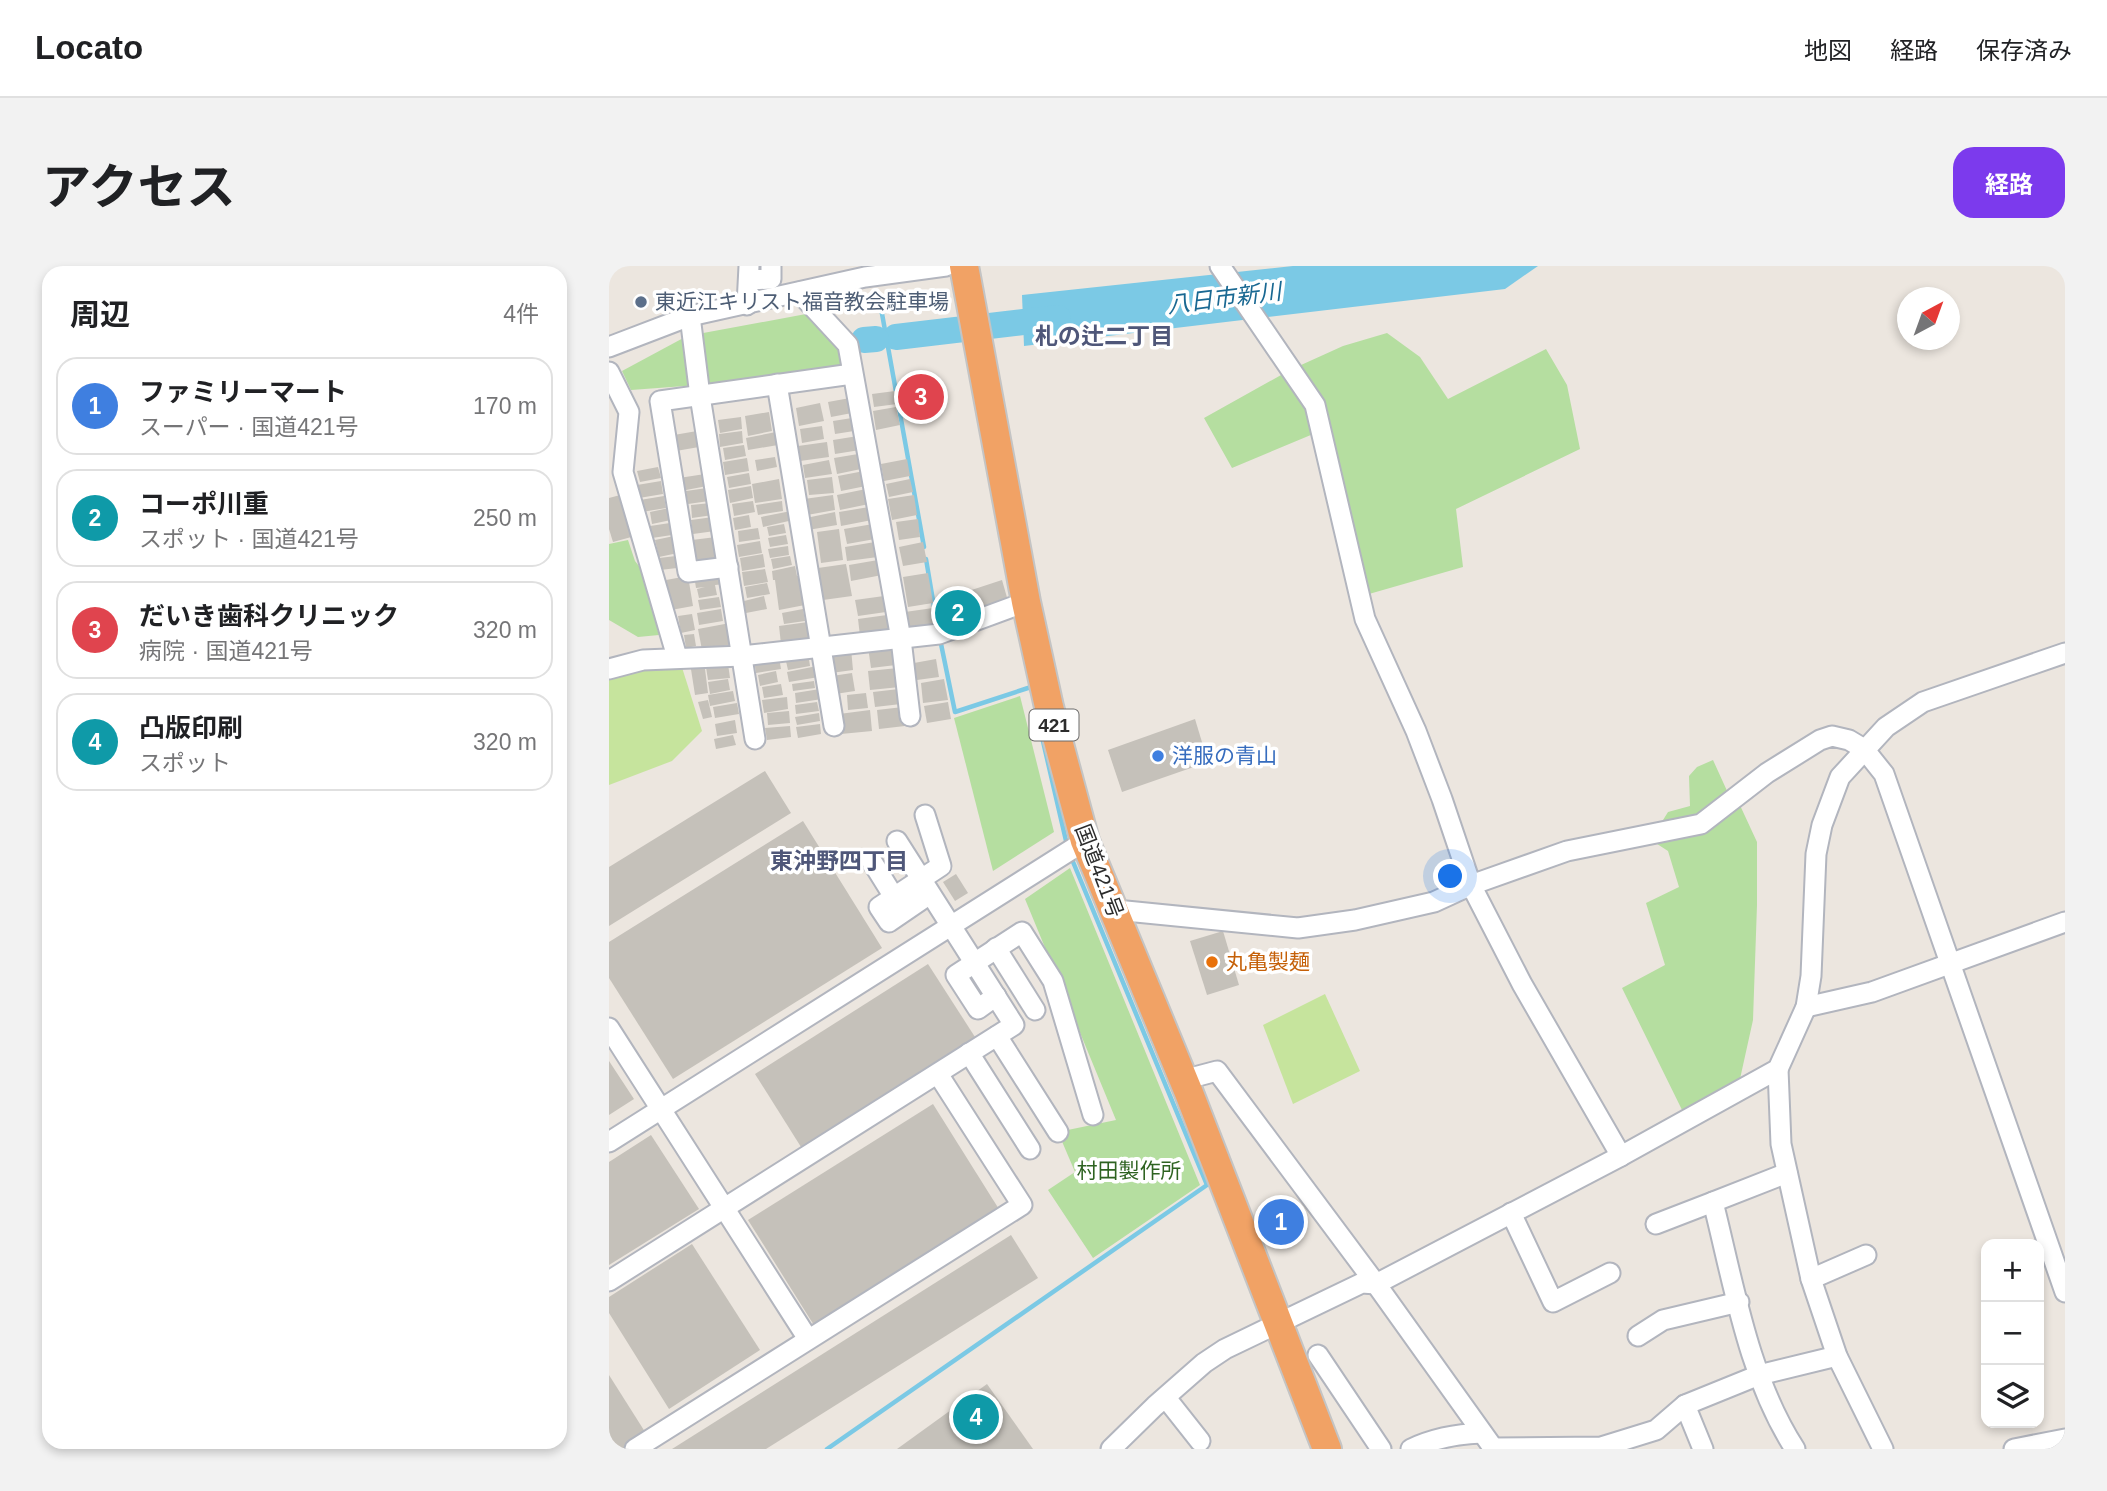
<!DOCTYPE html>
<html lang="ja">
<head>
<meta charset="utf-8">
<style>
  :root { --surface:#fff; --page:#f2f2f2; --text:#202124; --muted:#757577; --line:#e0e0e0; --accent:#7c3aed }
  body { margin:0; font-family:Arial,"Noto Sans JP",sans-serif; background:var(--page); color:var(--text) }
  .controls { position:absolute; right:21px; bottom:21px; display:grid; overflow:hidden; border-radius:14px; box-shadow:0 4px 10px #0003 }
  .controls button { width:63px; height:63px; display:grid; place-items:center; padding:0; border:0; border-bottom:2px solid var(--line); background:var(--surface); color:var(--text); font:35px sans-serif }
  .compass { position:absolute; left:1288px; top:21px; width:63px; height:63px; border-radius:50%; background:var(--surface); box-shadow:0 4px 10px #0003; rotate:41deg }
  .you { position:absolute; left:842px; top:611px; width:24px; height:24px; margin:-18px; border:5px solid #fff; border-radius:50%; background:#1a73e8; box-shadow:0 0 0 10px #1a73e833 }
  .badge { display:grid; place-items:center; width:46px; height:46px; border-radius:50%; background:var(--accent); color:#fff; font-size:23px; font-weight:700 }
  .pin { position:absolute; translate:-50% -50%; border:4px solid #fff; box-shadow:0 2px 7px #0006 }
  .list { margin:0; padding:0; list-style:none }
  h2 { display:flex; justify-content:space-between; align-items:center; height:91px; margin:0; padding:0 28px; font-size:30px }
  h2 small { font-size:23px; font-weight:400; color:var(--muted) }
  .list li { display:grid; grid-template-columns:46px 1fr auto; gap:21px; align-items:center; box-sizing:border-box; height:98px; margin:0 14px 14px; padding:0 14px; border:2px solid var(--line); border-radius:21px }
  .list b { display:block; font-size:26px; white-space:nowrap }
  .list p { margin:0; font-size:23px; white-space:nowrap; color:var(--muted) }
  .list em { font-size:23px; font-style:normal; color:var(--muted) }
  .icon { flex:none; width:38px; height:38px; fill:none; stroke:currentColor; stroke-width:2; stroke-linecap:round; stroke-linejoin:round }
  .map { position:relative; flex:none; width:1456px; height:1183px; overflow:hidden; border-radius:21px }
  header { display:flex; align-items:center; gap:42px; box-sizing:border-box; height:98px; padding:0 35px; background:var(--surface); border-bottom:2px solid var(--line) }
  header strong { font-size:33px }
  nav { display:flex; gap:38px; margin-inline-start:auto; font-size:24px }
  .intro { display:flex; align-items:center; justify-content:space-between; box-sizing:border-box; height:168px; padding:0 42px }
  h1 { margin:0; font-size:49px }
  .button { padding:18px 32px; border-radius:21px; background:var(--accent); color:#fff; font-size:24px; font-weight:700 }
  main { display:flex; gap:42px; padding:0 42px }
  aside { flex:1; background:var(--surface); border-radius:21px; box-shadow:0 4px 10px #0003 }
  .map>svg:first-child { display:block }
</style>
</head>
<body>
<header>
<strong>Locato</strong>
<nav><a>地図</a><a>経路</a><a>保存済み</a></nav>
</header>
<div class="intro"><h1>アクセス</h1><a class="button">経路</a></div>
<main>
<aside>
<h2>周辺<small>4件</small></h2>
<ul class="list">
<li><span class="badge" style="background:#3f7fe0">1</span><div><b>ファミリーマート</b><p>スーパー · 国道421号</p></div><em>170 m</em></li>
<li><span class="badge" style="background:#0f9aa8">2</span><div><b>コーポ川重</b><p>スポット · 国道421号</p></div><em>250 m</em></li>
<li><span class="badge" style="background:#e0444e">3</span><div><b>だいき歯科クリニック</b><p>病院 · 国道421号</p></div><em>320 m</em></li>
<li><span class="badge" style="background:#0f9aa8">4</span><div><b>凸版印刷</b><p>スポット</p></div><em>320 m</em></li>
</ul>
</aside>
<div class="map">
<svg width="1456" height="1183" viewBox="0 0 1456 1183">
  <rect width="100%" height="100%" fill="#ece6df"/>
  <g fill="#b5dea0">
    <path d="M197,48L232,82V101L103,118L22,124L13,105L78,70Z"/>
    <path d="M778,67L811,91L839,133L937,83L958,119L971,183L847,243L854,301L760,328L709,166L623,202L595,152L681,104L734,80Z"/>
    <path d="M19,274L26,295L33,304L50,369L29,371L0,354V278Z"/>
    <path d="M411,430L445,566L384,605L345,452Z"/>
    <path d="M1104,494L1119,527L1101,544L1046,567L1059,546L1081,540L1080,510L1088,501Z"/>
    <path d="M1129,535L1148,576V639L1144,754L1129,822L1076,850L1013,722L1056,699L1037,637L1070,621L1059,585L1042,574Z"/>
    <path d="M461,602L591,919L484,992L439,924L466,906L449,866L507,854L416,633Z"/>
  </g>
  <g fill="#c6e49d">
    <path d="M71,395L93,465L63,495L0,519V412Z"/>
    <path d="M716,728L751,805L684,838L654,759Z"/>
  </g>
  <path fill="#7bc9e5" d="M684,0H929L896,23L415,80L413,29Z"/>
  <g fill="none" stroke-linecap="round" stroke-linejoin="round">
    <g stroke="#7bc9e5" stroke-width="4.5">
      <path d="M270,31L315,281"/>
      <path d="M317,293L329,364"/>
      <path d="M331,373L346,446L422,421L423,426"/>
      <path d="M430,458L458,579"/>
      <path d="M218,1183L598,919L462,591"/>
    </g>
    <g stroke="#7bc9e5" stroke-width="26">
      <path d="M287,71L449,52"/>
      <path d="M255,74L267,73"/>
    </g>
  </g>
  <g fill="#c5c1ba">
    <path d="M328,119L331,138L296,145L293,125Z"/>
    <path d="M286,125L288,138L265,141L263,128Z"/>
    <path d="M241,132L243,147L222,151L219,136Z"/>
    <path d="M211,137L215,155L190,160L187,142Z"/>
    <path d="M287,141L291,159L267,164L264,145Z"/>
    <path d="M160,146L163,165L139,170L136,150Z"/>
    <path d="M132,151L133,163L111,167L109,154Z"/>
    <path d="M243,152L245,165L226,168L224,155Z"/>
    <path d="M213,160L215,173L193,177L191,163Z"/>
    <path d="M88,165L90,181L67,185L65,169Z"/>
    <path d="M133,165L134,177L111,181L110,168Z"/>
    <path d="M167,166L169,179L139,184L137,172Z"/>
    <path d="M249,170L251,184L226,188L224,174Z"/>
    <path d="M218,176L220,191L191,195L189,180Z"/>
    <path d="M135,179L137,190L116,194L114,182Z"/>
    <path d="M249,188L252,203L228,208L225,192Z"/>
    <path d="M166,191L168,201L148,205L146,194Z"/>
    <path d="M138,192L140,205L116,209L114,196Z"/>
    <path d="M298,193L301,210L275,215L272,198Z"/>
    <path d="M220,194L223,208L196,212L194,199Z"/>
    <path d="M49,201L52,212L31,216L28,205Z"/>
    <path d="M255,205L257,220L232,225L229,210Z"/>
    <path d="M140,207L142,218L120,222L118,211Z"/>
    <path d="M96,208L98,220L72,225L70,212Z"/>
    <path d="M223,211L225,227L200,229L198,214Z"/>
    <path d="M170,213L173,233L146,237L143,218Z"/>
    <path d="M301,213L304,226L280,231L277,218Z"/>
    <path d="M52,215L54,228L30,232L28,219Z"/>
    <path d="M142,220L144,232L121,237L119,224Z"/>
    <path d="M98,222L100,235L79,238L77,225Z"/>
    <path d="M257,223L260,238L231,244L228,229Z"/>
    <path d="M15,228L26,270L4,276L0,263V232Z"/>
    <path d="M224,229L226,244L198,249L195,233Z"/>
    <path d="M305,229L308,249L283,254L279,233Z"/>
    <path d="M55,230L57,242L33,246L31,234Z"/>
    <path d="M144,235L146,246L125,250L123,238Z"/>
    <path d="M173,235L174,245L149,249L147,239Z"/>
    <path d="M102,237L104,249L83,252L82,239Z"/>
    <path d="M260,241L263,254L232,260L230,246Z"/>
    <path d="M60,242L62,254L43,258L41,246Z"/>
    <path d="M182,245L184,254L154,261L152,251Z"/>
    <path d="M226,246L228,259L199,264L197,252Z"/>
    <path d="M140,249L142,261L126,264L124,252Z"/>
    <path d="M104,251L106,265L84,268L82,254Z"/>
    <path d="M309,253L311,271L290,274L287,256Z"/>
    <path d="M61,257L63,269L43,272L41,260Z"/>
    <path d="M175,258L177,267L160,270L158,261Z"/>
    <path d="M264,258L266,273L238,278L235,263Z"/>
    <path d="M149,262L151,273L130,276L129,265Z"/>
    <path d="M230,263L234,294L212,297L208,266Z"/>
    <path d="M177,269L179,278L161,281L159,272Z"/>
    <path d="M65,270L69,287L50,291L46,274Z"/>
    <path d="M107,271L110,294L86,298L83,274Z"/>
    <path d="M151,275L153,287L130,291L128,279Z"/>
    <path d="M266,276L269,291L238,295L236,281Z"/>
    <path d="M314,276L318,296L294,300L290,281Z"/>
    <path d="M179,280L180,289L161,292L159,283Z"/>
    <path d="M154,288L156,301L133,305L131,292Z"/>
    <path d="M67,290L68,302L51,304L50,292Z"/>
    <path d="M181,290L183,299L164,303L162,293Z"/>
    <path d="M269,294L273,309L242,315L240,299Z"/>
    <path d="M237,298L243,330L214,334L209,302Z"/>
    <path d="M186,300L188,310H192L196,339L170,344L166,314H164L163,305Z"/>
    <path d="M156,303L159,316L135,320L133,306Z"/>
    <path d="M114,305L116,318L106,319L108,329L90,332L88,323L96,321L87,322L85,309Z"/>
    <path d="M319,307L324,337L299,341L294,311Z"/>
    <path d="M79,310L84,340L62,344L57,314Z"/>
    <path d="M393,314L399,335L334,359L329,335Z"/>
    <path d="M158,317L161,328L138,332L136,321Z"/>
    <path d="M155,330L158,343L137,347L135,335Z"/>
    <path d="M275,330L277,346L249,350L246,334Z"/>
    <path d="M110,331L112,341L91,344L89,334Z"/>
    <path d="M324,342L327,361L299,365L296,346Z"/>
    <path d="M112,343L114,355L90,359L88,347Z"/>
    <path d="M194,343L196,355L175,358L173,347Z"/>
    <path d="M83,348L86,364L72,367L69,350Z"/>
    <path d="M278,349L281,366L251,370L249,353Z"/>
    <path d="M199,356L202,374L172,378L170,360Z"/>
    <path d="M121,357L125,378L93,384L89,363Z"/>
    <path d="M85,368L87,380L77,382L75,369Z"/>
    <path d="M284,378L287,399L262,402L259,381Z"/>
    <path d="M242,383L244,404L222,407L220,385Z"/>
    <path d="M199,387L201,400L179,404L176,391Z"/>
    <path d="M170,391L172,403L147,407L145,394Z"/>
    <path d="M327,393L330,411L308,414L305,397Z"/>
    <path d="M95,395L99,427L86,429L81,397Z"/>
    <path d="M119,398L121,412L99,414L97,401Z"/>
    <path d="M208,400L210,411L180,416L178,406Z"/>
    <path d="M289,402L291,421L261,424L259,405Z"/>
    <path d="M167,405L169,416L151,420L149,409Z"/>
    <path d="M243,407L246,425L226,428L223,410Z"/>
    <path d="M119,413L121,424L101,428L99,416Z"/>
    <path d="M335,413L339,434L314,437L312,417Z"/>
    <path d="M205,415L206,422L184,425L183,418Z"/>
    <path d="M172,418L174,429L155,432L153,421Z"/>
    <path d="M211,423L213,433L187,437L186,427Z"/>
    <path d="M290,423L292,438L266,441L264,426Z"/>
    <path d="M124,425L126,435L101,440L99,429Z"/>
    <path d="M257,427L259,442L239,444L238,429Z"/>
    <path d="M178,431L179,443L155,447L153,434Z"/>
    <path d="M99,434L103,451L94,453L89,436Z"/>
    <path d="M208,436L210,445L187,448L186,439Z"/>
    <path d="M339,436L342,453L318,457L315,440Z"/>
    <path d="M128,437L130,448L106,452L104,441Z"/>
    <path d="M294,441L296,460L270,463L268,444Z"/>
    <path d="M261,444L263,465L232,468L230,448Z"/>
    <path d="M180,445L181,457L159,459L158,447Z"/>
    <path d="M210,447L211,455L188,459L186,451Z"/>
    <path d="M586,453L599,496L513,526L499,484Z"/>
    <path d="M126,454L128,467L108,470L106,458Z"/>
    <path d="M211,458L212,468L189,472L187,461Z"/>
    <path d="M181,460L182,471L158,474L156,462Z"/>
    <path d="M124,469L127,479L107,483L105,473Z"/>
    <path d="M156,505L182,547L0,660V601Z"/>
    <path d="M194,555L273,682L64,813L0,712V676Z"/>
    <path d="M347,608L359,627L346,635L334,616Z"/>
    <path d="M614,665L630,719L598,729L581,675Z"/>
    <path d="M319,698L366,771L192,881L146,808Z"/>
    <path d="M0,795L25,833L0,849Z"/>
    <path d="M324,838L393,948L208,1064L139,954Z"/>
    <path d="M42,869L90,943L0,999V896Z"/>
    <path d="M677,934L695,958L668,978L650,954Z"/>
    <path d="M402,969L429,1012L157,1183H63Z"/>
    <path d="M83,978L151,1084L60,1143L0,1047V1031Z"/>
    <path d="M0,1109L38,1169L15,1183H0Z"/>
    <path d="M378,1118L424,1183H288Z"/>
  </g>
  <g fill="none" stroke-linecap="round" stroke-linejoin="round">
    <g stroke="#b2b5be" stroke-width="23">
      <g id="minor">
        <path d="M611,0L706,139L756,353L807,465L833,533L862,619L913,718L1012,890"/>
        <path d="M140,14L162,13V0"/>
        <path d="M190,26L239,79L292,373L301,450"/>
        <path d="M138,39L140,0"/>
        <path d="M81,50L91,130L146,473"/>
        <path d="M0,81L81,50L256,11L337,0"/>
        <path d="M0,106L20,146L14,206L68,391"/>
        <path d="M168,118L225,460"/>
        <path d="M119,301L79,306L51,135L243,108"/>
        <path d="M0,403L34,394L133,390L330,368L417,336"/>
        <path d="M316,549L332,600L270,641L280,656L321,628"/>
        <path d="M262,594L285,631"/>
        <path d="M509,656L517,645L689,662L746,654L825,636L862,619L958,585L1092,558L1158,507L1211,474L1223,470L1240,474L1255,483L1275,508L1456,1026"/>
        <path d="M387,682L426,744"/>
        <path d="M387,730L369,743L347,709L413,666L444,715L484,849"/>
        <path d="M1197,741L1263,726L1456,656"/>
        <path d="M0,762L199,1073"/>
        <path d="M388,770L449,866"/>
        <path d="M360,787L421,883"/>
        <path d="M1169,803L1172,878L1202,1013L1228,1090L1274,1183"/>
        <path d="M574,814L608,805L767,1018L885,1183"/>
        <path d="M0,876L476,575"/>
        <path d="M1178,907L1104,936C1125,1019 1139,1110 1186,1183"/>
        <path d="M902,947L944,1036L1001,1007"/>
        <path d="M1047,958L1104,936"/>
        <path d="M1202,1013L1257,989"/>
        <path d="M0,1015L405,759L288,575"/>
        <path d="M1029,1070L1054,1054L1130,1036"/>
        <path d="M709,1089L772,1183"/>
        <path d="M557,1132L591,1175"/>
        <path d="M1076,1139L1094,1183"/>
        <path d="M885,1182L992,1181L1047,1164L1076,1139L1150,1109L1228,1090"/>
        <path d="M26,1183L413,939L329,808"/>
        <path d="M502,1183L546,1140L595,1097L616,1083L753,1017L767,1018L1012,890L1169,803L1197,741L1202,710L1207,588L1213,559L1231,511L1277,461L1314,436L1456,387"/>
        <path d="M802,1183C825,1172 847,1168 873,1167"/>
        <path d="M1405,1183L1456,1173"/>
      </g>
    </g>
    <g stroke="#c4c4c4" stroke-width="32">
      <path id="highway" d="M355,0L417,336L440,441L476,575L580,827L718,1183"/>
    </g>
    <use href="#minor" stroke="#fff" stroke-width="19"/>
    <use href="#highway" stroke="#f1a265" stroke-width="28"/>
  </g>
  <circle fill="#5c6f8a" stroke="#fff" stroke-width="2.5" cx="32" cy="36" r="7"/>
  <circle fill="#3f7fe0" stroke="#fff" stroke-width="2.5" cx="549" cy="490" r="7"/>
  <circle fill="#e8710a" stroke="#fff" stroke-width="2.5" cx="603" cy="696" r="7"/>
  <g text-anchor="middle" stroke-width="7" stroke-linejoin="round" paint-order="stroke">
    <rect fill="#fff" stroke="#6b6b6b" stroke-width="2" x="420.5" y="443.5" width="49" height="31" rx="5"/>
    <g font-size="19" font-weight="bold" fill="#2c2c2c">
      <text x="445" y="466">421</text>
    </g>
    <g font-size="21" fill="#4e5e75" stroke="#fff" text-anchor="start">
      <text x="46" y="43">東近江キリスト福音教会駐車場</text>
    </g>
    <g font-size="21" fill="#366cbe" stroke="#fff" text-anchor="start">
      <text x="563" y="497">洋服の青山</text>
    </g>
    <g font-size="21" fill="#2c2c2c" stroke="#fff">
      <text transform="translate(490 605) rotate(69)" y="7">国道421号</text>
    </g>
    <g font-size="21" fill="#c56008" stroke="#fff" text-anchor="start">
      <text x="617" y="703">丸亀製麺</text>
    </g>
    <g font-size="21" fill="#2e6321" stroke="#fff">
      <text x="520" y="912">村田製作所</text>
    </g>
    <g font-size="23" font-style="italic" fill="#196892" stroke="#fff">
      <text transform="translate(615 32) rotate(-7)" y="8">八日市新川</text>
    </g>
    <g font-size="23" font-weight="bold" fill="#4f5779" stroke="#fff">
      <text x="495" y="78">札の辻二丁目</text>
      <text x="230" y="603">東沖野四丁目</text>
    </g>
  </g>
</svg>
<div class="controls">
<button>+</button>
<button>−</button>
<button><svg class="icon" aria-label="layers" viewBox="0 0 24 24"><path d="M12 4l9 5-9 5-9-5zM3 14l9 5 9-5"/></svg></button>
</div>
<svg class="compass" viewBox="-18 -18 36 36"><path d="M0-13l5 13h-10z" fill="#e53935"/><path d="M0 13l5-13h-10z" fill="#757577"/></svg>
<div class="you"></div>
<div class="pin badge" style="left:672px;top:956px;background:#3f7fe0">1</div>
<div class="pin badge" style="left:349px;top:347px;background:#0f9aa8">2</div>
<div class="pin badge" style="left:312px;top:131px;background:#e0444e">3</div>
<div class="pin badge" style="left:367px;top:1151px;background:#0f9aa8">4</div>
</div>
</main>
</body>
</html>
